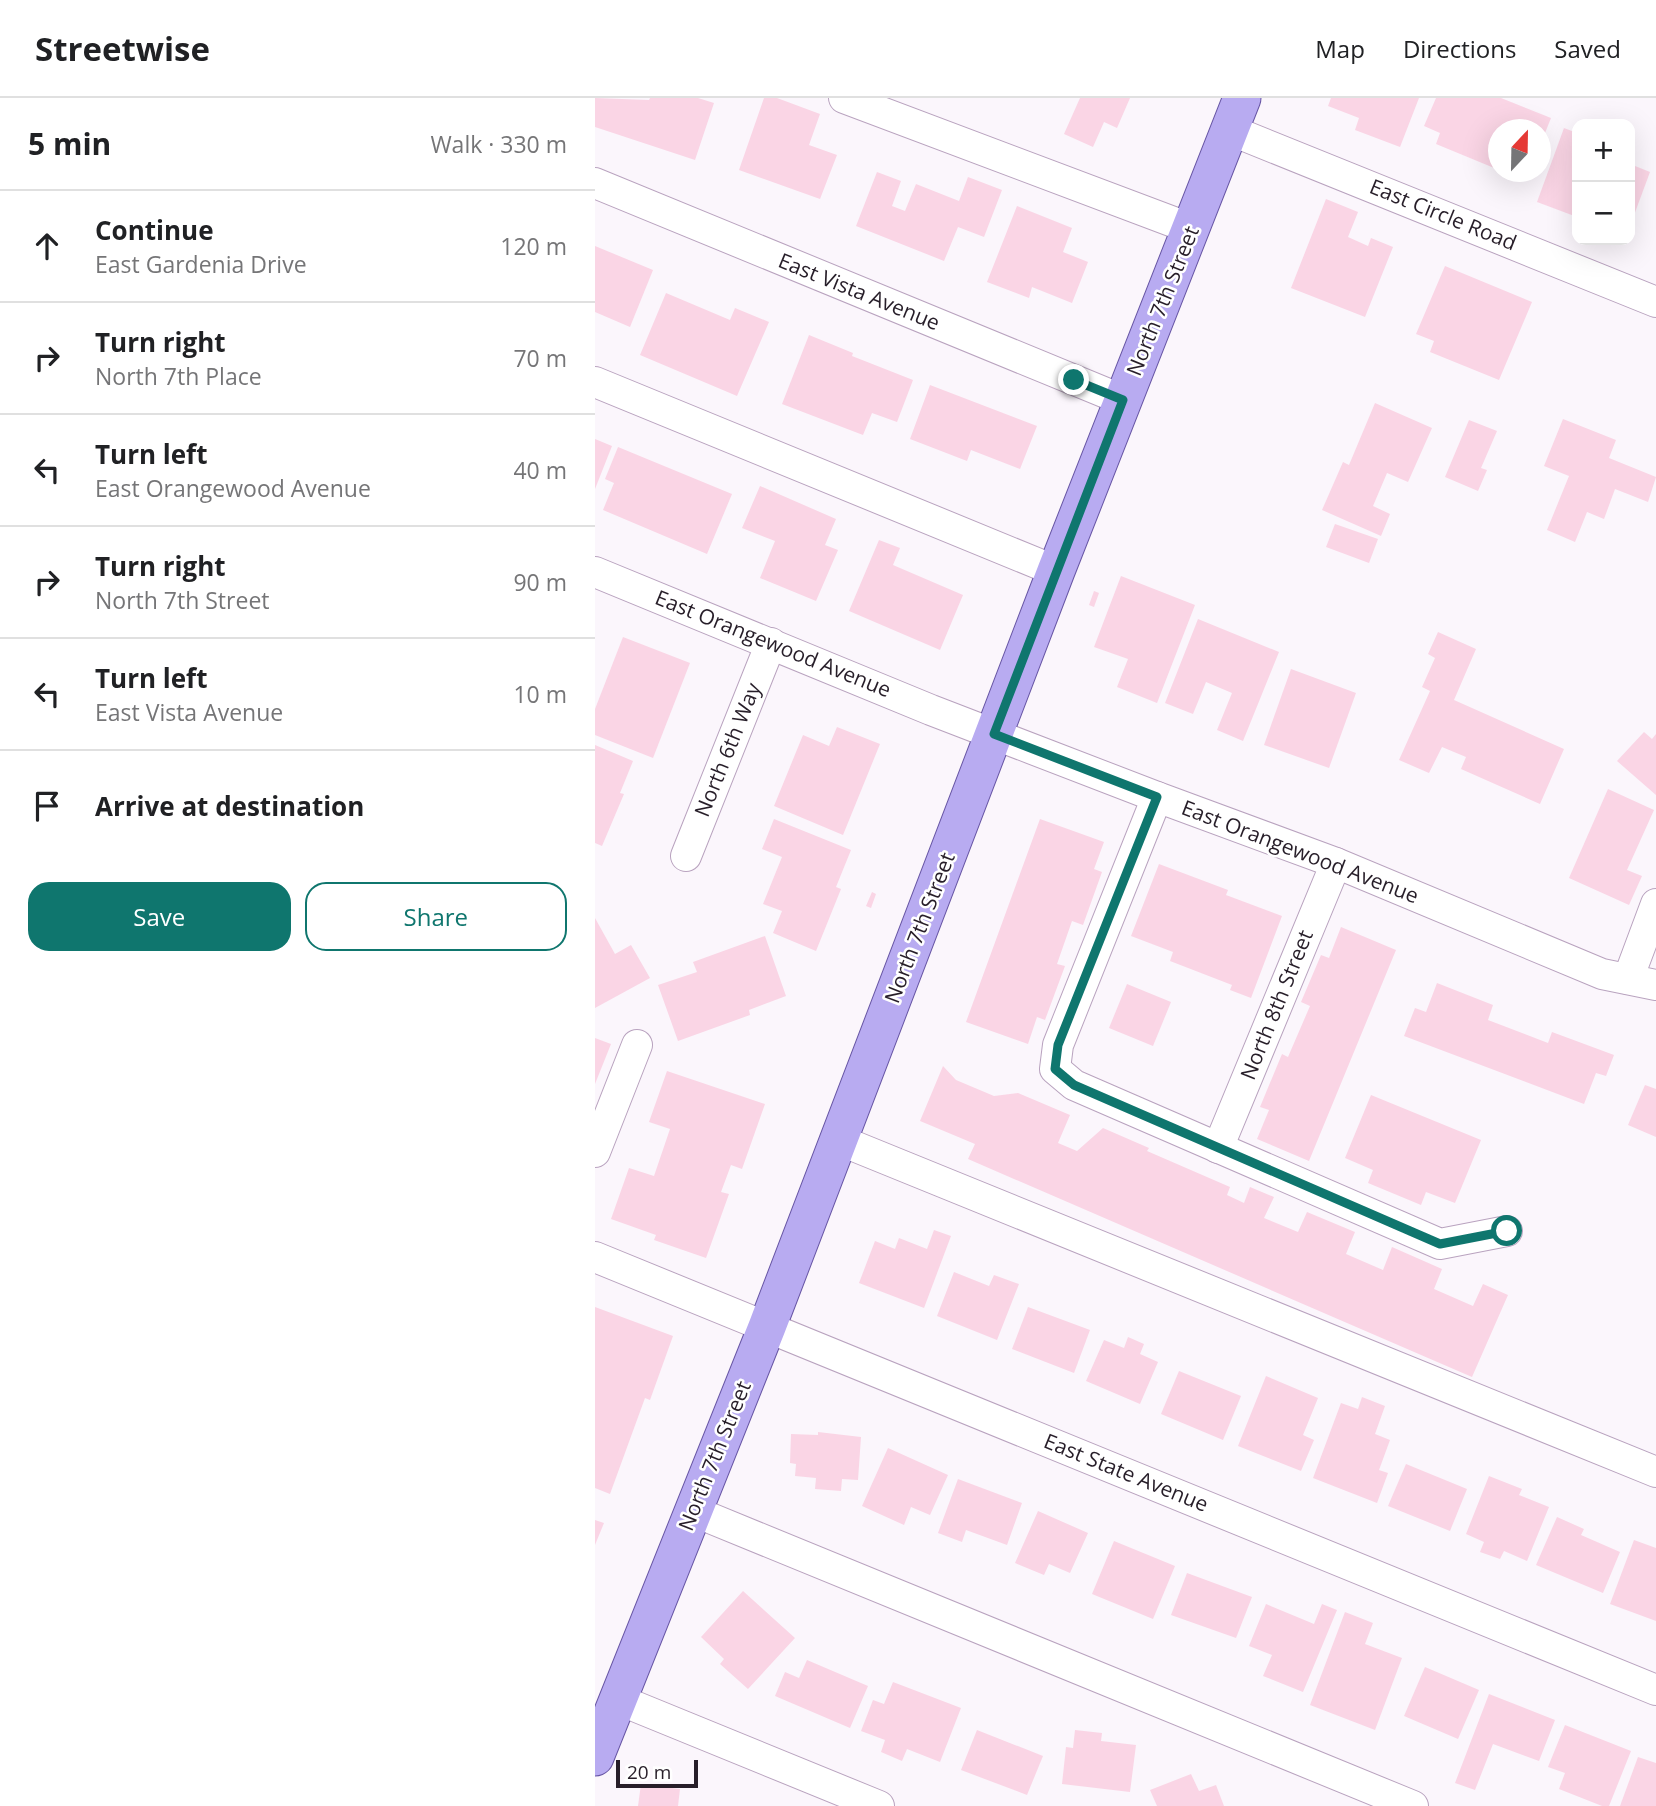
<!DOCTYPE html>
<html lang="en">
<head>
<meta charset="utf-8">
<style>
  :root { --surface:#fff; --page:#f6f6f6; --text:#202124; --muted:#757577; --line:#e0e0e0; --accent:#0f766e }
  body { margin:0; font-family:"Open Sans",sans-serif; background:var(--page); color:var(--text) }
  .controls { position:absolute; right:21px; top:21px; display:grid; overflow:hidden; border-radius:14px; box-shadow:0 7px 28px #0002 }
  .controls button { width:63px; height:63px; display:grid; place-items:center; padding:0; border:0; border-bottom:2px solid var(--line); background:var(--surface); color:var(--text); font:35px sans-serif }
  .compass { position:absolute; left:893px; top:21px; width:63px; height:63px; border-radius:50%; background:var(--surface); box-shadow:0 7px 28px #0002; rotate:22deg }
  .scale { position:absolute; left:21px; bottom:18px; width:82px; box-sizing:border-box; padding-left:7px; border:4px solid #271e29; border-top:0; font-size:19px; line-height:24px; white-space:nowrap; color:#271e29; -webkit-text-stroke:5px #fff; paint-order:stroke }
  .stop { position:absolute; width:21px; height:21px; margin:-16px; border:5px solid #0f766e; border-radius:50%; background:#fff }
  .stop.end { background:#0f766e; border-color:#fff; box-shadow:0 2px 7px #0008 }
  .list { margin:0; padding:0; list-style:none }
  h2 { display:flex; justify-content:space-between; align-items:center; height:91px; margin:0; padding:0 28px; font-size:30px }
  h2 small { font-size:23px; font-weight:400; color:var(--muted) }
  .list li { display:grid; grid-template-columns:46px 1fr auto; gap:21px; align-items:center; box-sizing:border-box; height:112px; padding:0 28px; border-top:2px solid var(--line) }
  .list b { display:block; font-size:26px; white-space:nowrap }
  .list p { margin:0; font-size:23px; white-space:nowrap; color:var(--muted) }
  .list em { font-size:23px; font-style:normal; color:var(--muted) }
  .actions { display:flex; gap:14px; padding:21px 28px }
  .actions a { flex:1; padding:16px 0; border:2px solid var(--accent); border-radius:21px; text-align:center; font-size:24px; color:var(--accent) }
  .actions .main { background:var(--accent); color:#fff }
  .icon { flex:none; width:38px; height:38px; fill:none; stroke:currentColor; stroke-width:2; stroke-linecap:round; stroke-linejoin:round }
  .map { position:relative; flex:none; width:1061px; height:1708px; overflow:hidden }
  header { display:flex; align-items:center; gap:42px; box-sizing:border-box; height:98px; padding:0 35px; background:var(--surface); border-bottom:2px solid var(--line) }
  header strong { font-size:33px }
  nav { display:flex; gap:38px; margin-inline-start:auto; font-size:24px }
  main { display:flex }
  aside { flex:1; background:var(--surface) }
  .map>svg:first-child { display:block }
</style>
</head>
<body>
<header>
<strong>Streetwise</strong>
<nav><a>Map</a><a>Directions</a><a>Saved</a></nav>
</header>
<main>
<aside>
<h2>5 min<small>Walk · 330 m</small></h2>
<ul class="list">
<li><svg class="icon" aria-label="ahead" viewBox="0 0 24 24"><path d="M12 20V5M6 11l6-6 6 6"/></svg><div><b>Continue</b><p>East Gardenia Drive</p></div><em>120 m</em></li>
<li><svg class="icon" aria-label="right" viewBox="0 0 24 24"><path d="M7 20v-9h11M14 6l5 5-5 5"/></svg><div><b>Turn right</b><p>North 7th Place</p></div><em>70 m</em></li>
<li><svg class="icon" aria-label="left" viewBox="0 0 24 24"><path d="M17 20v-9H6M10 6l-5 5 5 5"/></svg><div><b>Turn left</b><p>East Orangewood Avenue</p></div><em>40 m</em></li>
<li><svg class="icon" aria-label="right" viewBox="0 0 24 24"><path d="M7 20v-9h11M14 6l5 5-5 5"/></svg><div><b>Turn right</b><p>North 7th Street</p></div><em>90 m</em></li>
<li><svg class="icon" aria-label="left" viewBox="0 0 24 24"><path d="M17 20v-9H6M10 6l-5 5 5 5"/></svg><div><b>Turn left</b><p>East Vista Avenue</p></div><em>10 m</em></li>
<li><svg class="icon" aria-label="arrive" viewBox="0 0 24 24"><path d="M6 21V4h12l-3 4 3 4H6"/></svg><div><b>Arrive at destination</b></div></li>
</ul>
<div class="actions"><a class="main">Save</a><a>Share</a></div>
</aside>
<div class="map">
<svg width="1061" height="1708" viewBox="0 0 1061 1708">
  <rect width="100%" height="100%" fill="#fbf6fc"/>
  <g fill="#fad5e5">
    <path d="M0,0L54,2L55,0H103L119,5L100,62L0,29Z"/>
    <path d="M169,0H182L225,16L214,47L242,57L225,101L144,72Z"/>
    <path d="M485,0H535L522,30L509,24L498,49L469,36Z"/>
    <path d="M736,0H824L805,49L760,32L764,20L733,8Z"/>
    <path d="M841,0H906L956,20L946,45V32H904V72L841,46L845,35L829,28Z"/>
    <path d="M969,30L982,35V119L942,104Z"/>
    <path d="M1035,66L1055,74L1035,128Z"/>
    <path d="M282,74L306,83L297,108L310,113L321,86L364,103L373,79L407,92L389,139L363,129L349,163L261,128Z"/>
    <path d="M907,74H934L930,83Z"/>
    <path d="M731,101L763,114L753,139L773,148L776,140L798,149L770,219L696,190Z"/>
    <path d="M422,108L477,130L468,154L493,164L477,205L437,189L434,200L392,184Z"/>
    <path d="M0,148L58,172L35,229L0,214Z"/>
    <path d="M850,168L937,204L904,282L835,254L839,243L821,236Z"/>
    <path d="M71,195L135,222L140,210L174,224L142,298L45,257Z"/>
    <path d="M214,237L258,255L257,258L318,282L302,324L277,315L268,337L187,306Z"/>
    <path d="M335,287L442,328L425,371L376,352L372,363L315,341Z"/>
    <path d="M780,305L837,330L813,384L792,375L778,408L795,416L786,438L727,412L748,364L754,367Z"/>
    <path d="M968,321L1021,342L1014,360L1061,379L1053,404L1020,391L1009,421L992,414L980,444L952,432L974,378L949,368Z"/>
    <path d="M874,322L902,333L886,370L892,372L883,393L850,379Z"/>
    <path d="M0,341L17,348L0,391Z"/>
    <path d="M23,349L137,396L112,456L8,412L19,385L10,381Z"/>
    <path d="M165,388L241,421L230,447L243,452L221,503L165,480L180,443L147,430Z"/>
    <path d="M740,426L783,441L774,465L731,449Z"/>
    <path d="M284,442L305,450L298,467L368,497L345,552L254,513Z"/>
    <path d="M526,478L600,507L562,605L522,589L533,561L499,549Z"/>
    <path d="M499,493L504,495L499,509L494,507Z"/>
    <path d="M603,521L684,554L648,643L622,632L637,595L611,584L598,616L570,605Z"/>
    <path d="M843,534L881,551L859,602L969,651L945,706L866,671L871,659L847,649L834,675L804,662L835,593L827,589L840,560L833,556Z"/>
    <path d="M28,539L95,565L58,660L0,637V611Z"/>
    <path d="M696,571L761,595L734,670L669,647Z"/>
    <path d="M242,629L285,646L248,737L179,708L208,637L234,648Z"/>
    <path d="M1049,634L1057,641L1061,636V697L1022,663Z"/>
    <path d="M0,647L38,663L25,695L29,696L7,748L0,745Z"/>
    <path d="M1013,691L1059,712L1032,772L1047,778L1034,807L974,780Z"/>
    <path d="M179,721L256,752L241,789L246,791L221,853L178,835L187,813L168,806L187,759L167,751Z"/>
    <path d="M445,721L509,744L499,771L507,774L488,827L477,823L462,866L470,868L450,922L442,919L433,946L371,924Z"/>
    <path d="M564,766L633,792L631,797L687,818L656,900L635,892L637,887L575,863L578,854L536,838Z"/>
    <path d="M277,794L281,796L276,810L271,808Z"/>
    <path d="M0,820L20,856L36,847L55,880L0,910Z"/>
    <path d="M746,829L801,852L714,1063L662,1041L674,1012L665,1009L687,956L693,959L715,908L706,904L726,857L734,860Z"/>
    <path d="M170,838L191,898L154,912L155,917L83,943L63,887L102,874L98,864Z"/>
    <path d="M842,885L898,907L893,922L953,945L957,934L1019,957L1011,978L1001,975L989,1006L809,938L820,910L831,914Z"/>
    <path d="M532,886L576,904L558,948L514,930Z"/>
    <path d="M0,940L16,946L0,986Z"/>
    <path d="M348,968L361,982L399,998L423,995L475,1017L463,1045L482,1053L508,1030L554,1050L552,1053L635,1089L632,1097L649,1105L655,1089L679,1099L669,1120L703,1134L712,1114L760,1134L751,1156L788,1172L797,1149L847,1171L839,1191L878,1208L888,1186L913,1197L877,1279L373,1061L380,1046L325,1023Z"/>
    <path d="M72,973L170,1006L147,1071L136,1067L126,1094L134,1096L111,1160L59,1142L61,1137L16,1121L34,1070L59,1078L75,1031L54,1024Z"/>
    <path d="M1050,987L1061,991V1039L1033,1027Z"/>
    <path d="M776,997L886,1042L860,1105L831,1094L826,1107L773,1085L778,1072L750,1060Z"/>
    <path d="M339,1132L356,1138L329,1210L264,1185L280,1143L300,1151L304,1140L332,1151Z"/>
    <path d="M359,1174L394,1188L399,1177L424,1186L402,1242L342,1218Z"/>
    <path d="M0,1209L78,1238L55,1302L50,1300L15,1396L0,1390Z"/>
    <path d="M433,1209L495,1232L479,1275L417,1251Z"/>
    <path d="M533,1239L549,1246L545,1256L563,1264L545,1306L491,1283L509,1242L529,1250Z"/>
    <path d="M584,1273L646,1298L628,1342L566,1316Z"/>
    <path d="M671,1278L723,1300L708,1337L719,1342L706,1373L643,1348Z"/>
    <path d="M767,1299L790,1308L780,1336L795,1342L784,1372L793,1375L782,1405L718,1380L746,1305L763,1311Z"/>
    <path d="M223,1334L266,1339L263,1382L247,1381L246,1393L220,1391L221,1380L200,1378L201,1366L195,1365L196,1336L223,1337Z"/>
    <path d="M293,1350L353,1377L335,1417L316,1409L309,1427L267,1408Z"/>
    <path d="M811,1366L872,1391L855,1433L793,1408Z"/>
    <path d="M894,1378L927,1391L924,1397L954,1409L932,1463L909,1453L905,1461L885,1454L889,1444L871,1436Z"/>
    <path d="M363,1381L427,1405L412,1447L371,1432L367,1444L343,1435Z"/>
    <path d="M443,1413L493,1435L475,1475L454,1466L449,1477L420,1465Z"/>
    <path d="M962,1419L989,1431L986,1437L1025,1454L1008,1495L941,1467Z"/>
    <path d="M0,1422L9,1425L0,1447Z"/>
    <path d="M1039,1442L1061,1450V1523L1015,1506Z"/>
    <path d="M519,1443L580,1468L558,1521L497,1496Z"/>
    <path d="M592,1475L657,1499L641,1540L576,1517Z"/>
    <path d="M148,1493L200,1540L153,1591L125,1566L129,1561L106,1539Z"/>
    <path d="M671,1506L719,1526L727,1506L742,1512L708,1594L668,1578L677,1557L654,1548Z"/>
    <path d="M750,1514L778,1525L770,1546L807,1560L780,1632L715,1607Z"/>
    <path d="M212,1562L273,1588L255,1630L180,1598L190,1574L204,1580Z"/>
    <path d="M830,1569L884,1592L863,1641L809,1618Z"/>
    <path d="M298,1584L366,1610L345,1664L312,1651L307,1663L286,1654L290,1642L266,1633L278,1602L289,1606Z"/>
    <path d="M894,1596L960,1622L944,1663L898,1646L880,1692L860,1685Z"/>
    <path d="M970,1627L1036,1653L1014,1708H1007L964,1691L970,1675L953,1669Z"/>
    <path d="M382,1632L448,1658L432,1697L366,1672Z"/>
    <path d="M480,1632L507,1635L506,1643L541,1647L535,1694L467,1686L471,1649L478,1650Z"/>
    <path d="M1043,1659L1061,1665V1708H1025Z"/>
    <path d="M596,1676L604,1693L621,1687L629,1708H562L555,1692Z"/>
    <path d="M46,1686L85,1691L83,1708H43Z"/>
  </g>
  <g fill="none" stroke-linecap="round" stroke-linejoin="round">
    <g stroke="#b9a3bf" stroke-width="32">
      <g id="minor">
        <path d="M249,0L597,131"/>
        <path d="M635,32L1061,204"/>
        <path d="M0,85L528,302"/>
        <path d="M0,284L461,473"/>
        <path d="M0,474L336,612L562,699L741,765L1007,876L1061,887"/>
        <path d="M562,699L463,947L460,971L479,987L845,1146L912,1133"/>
        <path d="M91,758L176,545"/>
        <path d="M1033,881L1061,806"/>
        <path d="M244,1042L1061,1374"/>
        <path d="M623,1050L741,765"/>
        <path d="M0,1054L42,947"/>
        <path d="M0,1159L1061,1592"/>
        <path d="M98,1413L818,1708"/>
        <path d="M22,1601L284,1708"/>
      </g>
    </g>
    <g stroke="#6755a4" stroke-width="39">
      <path id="major" d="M0,1659L172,1229L461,473L647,0"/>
    </g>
    <use href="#minor" stroke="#fff" stroke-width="30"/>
    <use href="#major" stroke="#b8abf1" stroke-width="37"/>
  </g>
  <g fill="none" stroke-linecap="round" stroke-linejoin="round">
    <path stroke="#0f766e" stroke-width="9" d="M479,282L528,302L399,636L562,699L463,947L460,971L479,987L845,1146L912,1133"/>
  </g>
  <g text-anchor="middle" stroke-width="5" stroke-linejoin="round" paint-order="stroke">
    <g font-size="21" fill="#271e29" stroke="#fff">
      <text transform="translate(848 117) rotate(22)" y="7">East Circle Road</text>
      <text transform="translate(264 194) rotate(22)" y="7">East Vista Avenue</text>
      <text transform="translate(568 203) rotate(-68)" y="7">North 7th Street</text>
      <text transform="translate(178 546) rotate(22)" y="7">East Orangewood Avenue</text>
      <text transform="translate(133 652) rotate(-68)" y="7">North 6th Way</text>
      <text transform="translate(705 754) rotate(21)" y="7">East Orangewood Avenue</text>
      <text transform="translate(325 830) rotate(-69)" y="7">North 7th Street</text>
      <text transform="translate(682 907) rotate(-68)" y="7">North 8th Street</text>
      <text transform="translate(120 1358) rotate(-68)" y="7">North 7th Street</text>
      <text transform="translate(531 1375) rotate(22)" y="7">East State Avenue</text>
    </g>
  </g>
</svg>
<div class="controls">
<button>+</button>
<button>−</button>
</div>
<svg class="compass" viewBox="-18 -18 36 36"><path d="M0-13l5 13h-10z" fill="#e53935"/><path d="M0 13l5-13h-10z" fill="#757577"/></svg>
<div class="scale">20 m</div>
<div class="stop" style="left:912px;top:1133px"></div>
<div class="stop end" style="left:479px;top:282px"></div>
</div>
</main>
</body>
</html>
